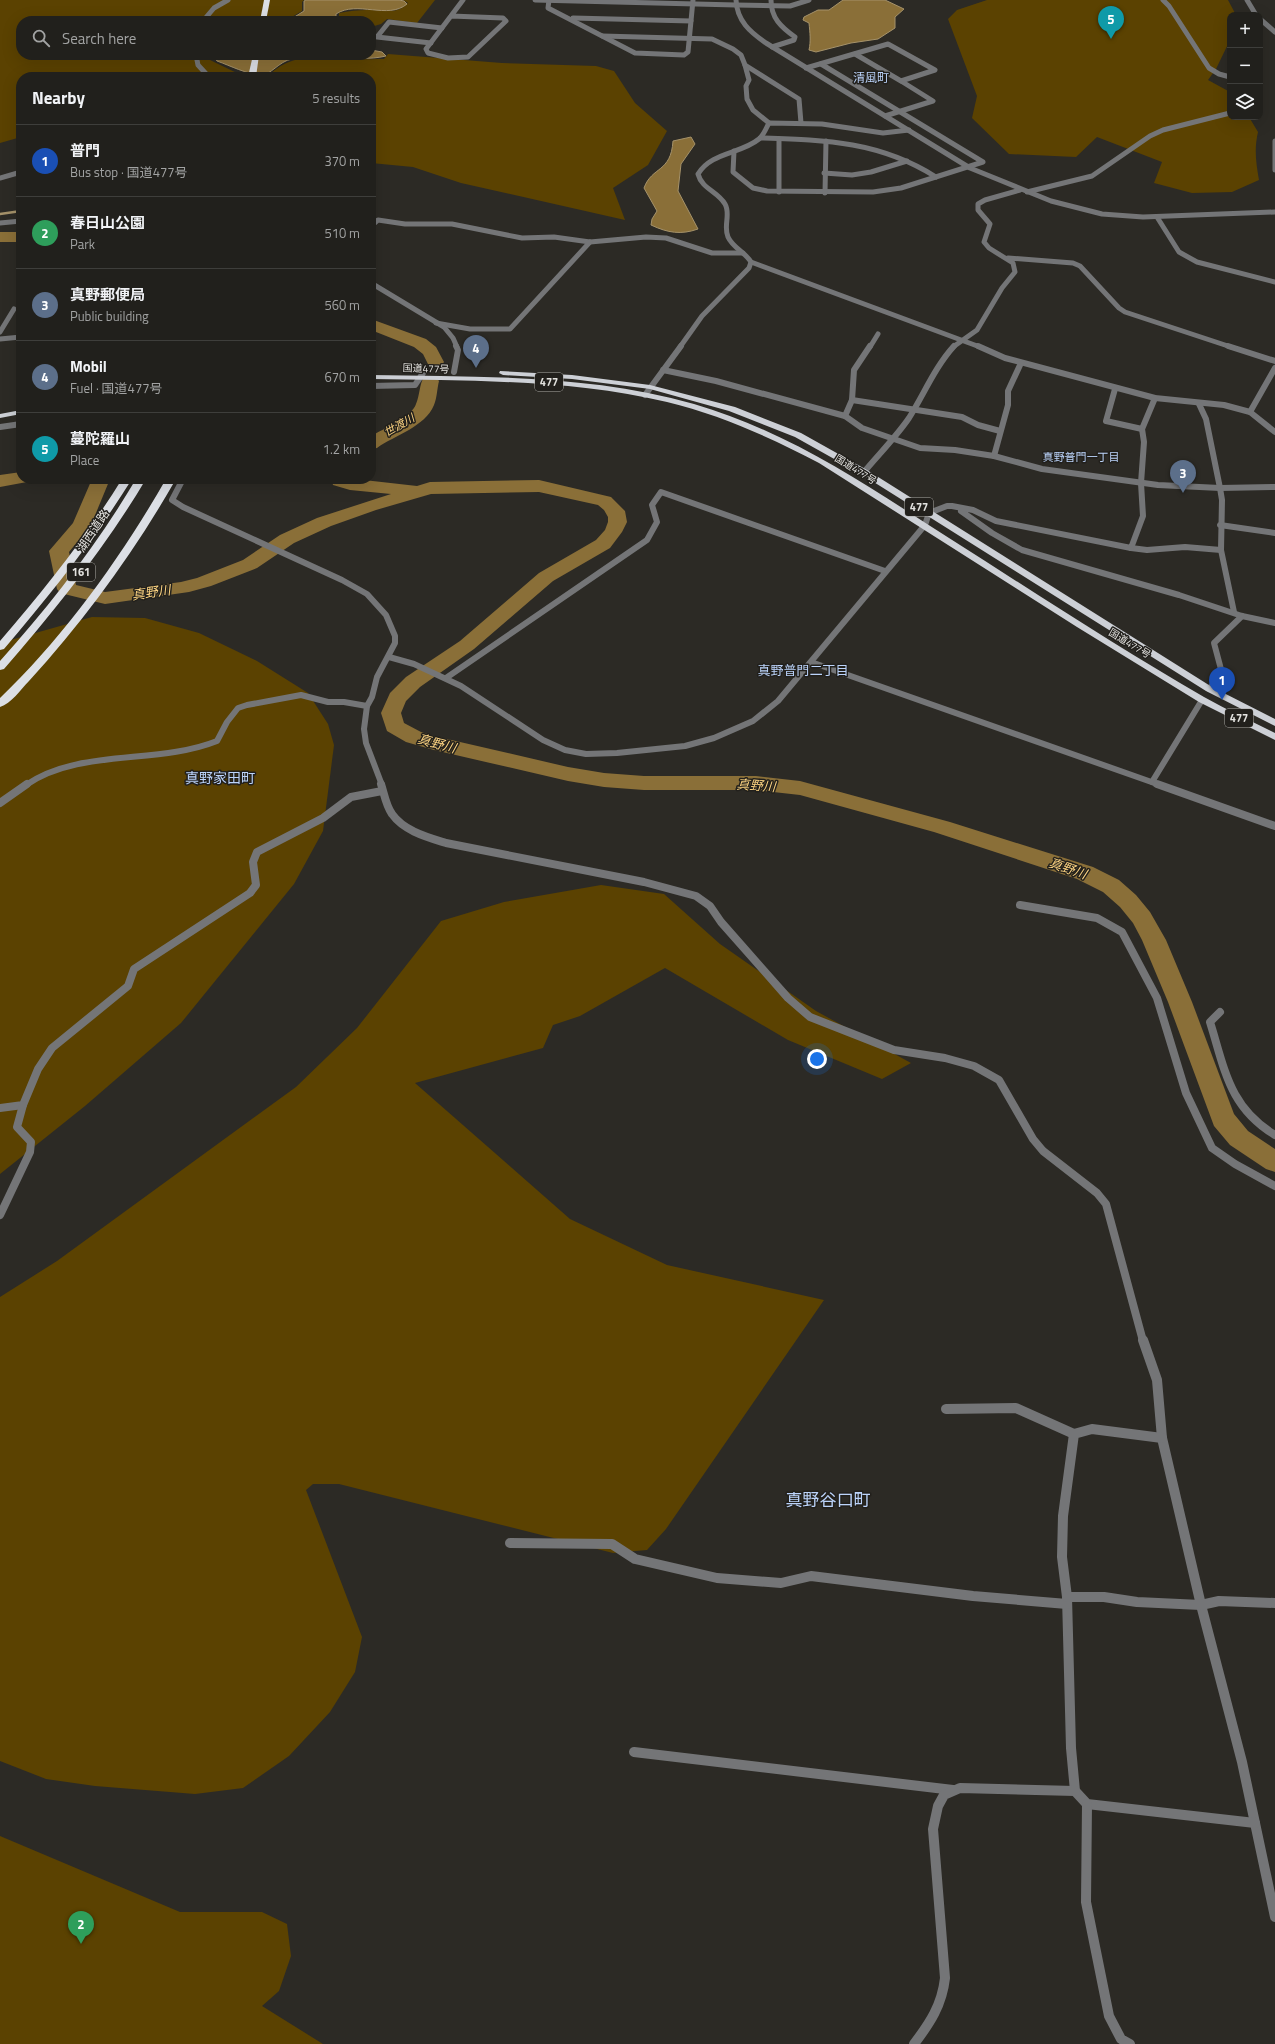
<!DOCTYPE html>
<html lang="en">
<head>
<meta charset="utf-8">
<style>
  :root { --surface:#21201c; --page:#2d2d29; --text:#f1f3f6; --muted:#a2a3a3; --line:#3e3e3b; --accent:#d93025 }
  body { margin:0; font-family:"Titillium Web","Noto Sans JP",sans-serif; background:var(--page); color:var(--text) }
  .controls { position:absolute; right:12px; top:12px; display:grid; overflow:hidden; border-radius:8px; box-shadow:0 4px 16px #0002 }
  .controls button { width:36px; height:36px; display:grid; place-items:center; padding:0; border:0; border-bottom:1px solid var(--line); background:var(--surface); color:var(--text); font:20px sans-serif }
  .you { position:absolute; left:817px; top:1059px; width:14px; height:14px; margin:-10px; border:3px solid #fff; border-radius:50%; background:#1a73e8; box-shadow:0 0 0 6px #1a73e833 }
  .badge { display:grid; place-items:center; width:26px; height:26px; border-radius:50%; background:var(--accent); color:#fff; font-size:13px; font-weight:700 }
  .pin { position:absolute; translate:-50% -33px; filter:drop-shadow(0 1px 2px #0008) }
  .pin::after { content:''; position:absolute; top:21px; width:14px; height:12px; background:inherit; clip-path:polygon(0 0,100% 0,50% 100%) }
  .list { margin:0; padding:0; list-style:none }
  h2 { display:flex; justify-content:space-between; align-items:center; height:52px; margin:0; padding:0 16px; font-size:17px }
  h2 small { font-size:13px; font-weight:400; color:var(--muted) }
  .list li { display:grid; grid-template-columns:26px 1fr auto; gap:12px; align-items:center; box-sizing:border-box; height:72px; padding:0 16px; border-top:1px solid var(--line) }
  .list b { display:block; font-size:15px; white-space:nowrap }
  .list p { margin:0; font-size:13px; white-space:nowrap; color:var(--muted) }
  .list em { font-size:13px; font-style:normal; color:var(--muted) }
  .icon { flex:none; width:22px; height:22px; fill:none; stroke:currentColor; stroke-width:2; stroke-linecap:round; stroke-linejoin:round }
  .map { position:relative; flex:none; width:1275px; height:2044px; overflow:hidden }
  .search { position:absolute; background:var(--surface); box-shadow:0 4px 16px #0002; left:16px; top:16px; width:360px; height:44px; display:flex; align-items:center; gap:10px; box-sizing:border-box; padding:0 14px; border-radius:16px; color:var(--muted); font-size:15px }
  .panel { position:absolute; background:var(--surface); box-shadow:0 4px 16px #0002; left:16px; top:72px; width:360px; height:412px; border-radius:16px }
  .map>svg:first-child { display:block }
</style>
</head>
<body>
<div class="map">
<svg width="1275" height="2044" viewBox="0 0 1275 2044">
  <rect width="100%" height="100%" fill="#2c2a25"/>
  <g fill="#5b4201">
    <path d="M0,0H304L302,2V11L285,21H21V55H218L210,60L241,75L193,72L172,77H21V137L0,143Z"/>
    <path d="M403,0H435L417,23L387,19L381,24L371,27V21H343L339,17V13C349,11 358,10 367,10C384,9 395,16 408,3Z"/>
    <path d="M987,0H1228L1236,15H1230V40L1216,69L1208,80L1230,92V117H1249L1258,132C1254,149 1256,163 1259,180L1232,192L1192,193L1154,183L1162,162L1097,137L1076,157L1009,154L972,118L977,96L948,19L957,10Z"/>
    <path d="M388,54L502,63L596,66L614,71L635,103L667,131L648,165L613,188L625,220L461,183L413,167L371,163V77H277L269,75C293,53 316,57 347,59C359,60 372,59 384,59Z"/>
    <path d="M92,617L145,618L199,633L257,661L308,693L328,724L334,745L323,831L294,884L181,1023L85,1106L0,1174V643Z"/>
    <path d="M601,885L664,894L720,944L816,1011L911,1063L882,1079L788,1040L665,968L580,1016L553,1025L543,1048L415,1083L570,1219L667,1265L824,1300L666,1529L647,1550L613,1553L339,1484H313L306,1490L362,1637L355,1672L330,1712L289,1756L243,1788L195,1794L95,1786L46,1779L0,1761V1297L57,1261L296,1087L357,1028L441,921L504,902Z"/>
    <path d="M0,1836L180,1912H262L287,1924L291,1956L279,1991L262,2006L323,2044H0Z"/>
  </g>
  <g fill="#8a6f38" stroke="#a5926a">
    <path d="M306,0H399L404,1L407,4C388,20 357,0 336,14V17L340,21H288L304,11V1Z"/>
    <path d="M843,0H885L904,9L895,17V28L878,39L851,43L816,52L809,50C811,41 810,33 809,23L803,20L804,17L818,10H829Z"/>
    <path d="M371,50L382,52L386,56C370,60 351,58 335,56C321,55 306,57 292,59C279,61 270,76 261,75C246,74 231,66 217,61L215,58L220,55H371Z"/>
    <path d="M691,137L695,144L681,164L678,191L698,229C681,235 668,233 651,225L652,219L657,211L644,188C652,166 671,173 673,141Z"/>
  </g>
  <g fill="none" stroke-linecap="round" stroke-linejoin="round">
    <path stroke="#a5926a" stroke-width="2.5" d="M0,214L21,211"/>
    <g fill="#8a6f38" fill-rule="evenodd">
      <rect x="0" y="232" width="21" height="10"/>
      <path d="M371,319L426,339L436,347L444,362L441,366L435,367L429,366L423,354L414,347L371,330Z"/>
      <path d="M430,376L436,377L439,381C437,389 437,398 434,405C425,427 395,435 377,448L371,449V436C383,429 412,417 416,404C420,395 419,385 424,377Z"/>
      <path d="M21,472V479H29L27,482L0,487V475Z"/>
      <path d="M92,479H110L91,525L69,552L76,585L105,592L181,582L197,578L243,560L280,535L317,518L391,494L350,490L333,485L331,479H355L417,486L430,482L539,480L611,497L625,511L627,522L622,532L610,548L553,581L474,649L420,687L406,701L401,713L404,723L421,732L434,736L568,767L604,773L644,776H756L800,781L950,822L1093,867L1119,880L1136,895L1150,912L1166,940L1192,1002L1234,1114L1248,1131L1275,1149V1172L1266,1169L1230,1145L1214,1126L1168,1002L1142,940L1133,923L1120,907L1103,892L1077,879L934,832L800,795L756,790H644L604,787L568,781L434,750L406,742L387,731L381,713L390,693L406,677L460,641L539,573L596,540L605,530L608,522V517L604,510L598,505L539,492L431,494L376,510L331,526L294,543L257,568L211,586L189,592L105,604L60,593L57,589L49,551L73,523Z"/>
    </g>
    <g stroke="#747577" stroke-width="5">
      <path d="M549,0L548,8L635,53L684,55L688,52L693,0"/>
      <path d="M771,0C771,18 781,27 795,37L794,40L772,47"/>
      <path d="M1163,0L1169,6L1209,68L1219,74L1230,77"/>
      <path d="M1247,0L1256,15"/>
      <path d="M736,5L790,6L809,0"/>
      <path d="M451,16L503,18L506,21L468,57L448,58L428,53L426,49L463,0"/>
      <path d="M573,18L691,21"/>
      <path d="M1260,19L1275,32"/>
      <path d="M602,36L712,39L733,49L741,55L745,65L799,99L801,123"/>
      <path d="M431,43L377,37L389,22L442,28"/>
      <path d="M855,54L901,81"/>
      <path d="M745,65L749,80L746,86L747,99L753,110L769,123"/>
      <path d="M806,68L888,44L935,70L901,81L933,101L885,116"/>
      <path d="M760,138C825,140 879,141 936,177"/>
      <path d="M779,139V192"/>
      <path d="M1275,141V170"/>
      <path d="M734,151L733,172L753,188L767,191L873,192L901,188L983,162L821,64"/>
      <path d="M824,173L852,175L871,172L907,161"/>
      <path d="M0,178L21,172"/>
      <path d="M1027,192L1092,176L1150,136L1163,130L1230,113"/>
      <path d="M825,193L826,141"/>
      <path d="M1157,217L1179,252L1197,262L1275,282"/>
      <path d="M0,223L21,221"/>
      <path d="M371,226L378,220L405,224H452L522,238L554,237L590,242L646,237L666,238L712,253H743"/>
      <path d="M1008,258L1073,263L1080,266L1119,308L1125,312L1231,347"/>
      <path d="M751,262L980,347"/>
      <path d="M436,323L470,329H510L590,242"/>
      <path d="M0,332L14,309"/>
      <path d="M0,339L21,337"/>
      <path d="M870,347L878,334"/>
      <path d="M953,347L977,330L1002,288L1015,272L1013,263L989,248L984,242L990,224L978,210V204L985,200L1020,190"/>
    </g>
    <g stroke="#747577" stroke-width="6">
      <path d="M978,346L1005,358L1155,398L1224,405L1250,412L1275,432"/>
      <path d="M1228,346L1275,361"/>
      <path d="M663,370L716,381L845,416L862,428L920,448L955,450L994,456L1042,469L1158,485L1220,488L1275,487"/>
      <path d="M371,386L415,385L423,373"/>
      <path d="M1115,389L1106,421L1142,429"/>
      <path d="M852,400L962,417L978,425L1000,431"/>
      <path d="M1199,404L1206,419L1220,488L1222,500L1221,550L1234,612"/>
      <path d="M1250,412L1275,368"/>
      <path d="M845,416L852,400L854,370L870,346"/>
      <path d="M0,427L21,424"/>
      <path d="M994,456L1008,405V391L1021,363"/>
      <path d="M864,472C879,454 896,437 909,418C924,394 935,367 954,346"/>
      <path d="M183,479L172,500L183,507L342,580L367,594L386,615L395,636V643L377,677L372,697L367,706L364,729L366,743L382,785"/>
      <path d="M961,511L992,533L1022,550L1179,595L1242,616L1275,623"/>
      <path d="M1220,525L1275,533"/>
      <path d="M1131,548L1147,550L1185,547L1221,550"/>
      <path d="M389,657L414,664L461,686L543,740L565,750L586,754L617,753L685,746L714,738L753,721L778,701L925,525L929,513L947,506H952L973,510L996,521L1131,548L1143,516L1141,483L1144,442L1142,429L1155,398"/>
      <path d="M811,662L1160,785"/>
      <path d="M446,678L647,540L657,522L652,505L661,492L885,571"/>
      <path d="M1209,689L1222,673L1214,643L1242,616"/>
      <path d="M1152,782L1202,700"/>
      <path d="M26,785C80,748 157,765 217,741L227,722L238,708L247,705L301,695L328,702H344L367,706"/>
    </g>
    <g stroke="#747577" stroke-width="8">
      <path d="M381,784C384,793 386,806 392,814C404,831 427,837 446,843L644,882L696,896L710,906L721,922L788,998L810,1017L894,1050L945,1058L974,1066L999,1080L1033,1139L1043,1151L1097,1193L1106,1204L1143,1341"/>
      <path d="M1157,784L1275,826"/>
      <path d="M0,803L27,784"/>
      <path d="M1020,905L1097,918L1122,932L1157,998L1186,1093L1212,1148L1235,1164L1275,1186"/>
      <path d="M1220,1012L1210,1022C1225,1070 1229,1107 1275,1135"/>
      <path d="M0,1108L23,1105L38,1069L52,1048L128,986L134,969L250,893L256,885L253,862L257,852L323,818L351,797L382,791"/>
      <path d="M0,1215L30,1152L31,1142L17,1127L23,1105"/>
    </g>
    <g stroke="#747577" stroke-width="10">
      <path d="M1143,1340L1157,1380L1162,1438L1201,1605L1242,1762L1275,1917"/>
      <path d="M946,1409L1016,1408L1074,1434"/>
      <path d="M1162,1438L1092,1429L1074,1434L1063,1516L1062,1557L1067,1597L1071,1748L1075,1791L1087,1804L1255,1823"/>
      <path d="M510,1543L612,1544L635,1559L717,1578L781,1583L811,1576L973,1596L1067,1604"/>
      <path d="M1067,1597H1104L1137,1602L1201,1605L1219,1601L1275,1603"/>
      <path d="M634,1752L953,1790"/>
      <path d="M1087,1804L1086,1902L1109,2016L1121,2039L1130,2044"/>
      <path d="M914,2044C930,2023 942,2005 945,1978L933,1829L938,1806L944,1795L960,1788L1075,1791"/>
    </g>
    <g stroke="#747577" stroke-width="5">
      <path d="M535,0L736,5"/>
      <path d="M736,0C737,21 750,32 766,43L970,168L1051,201L1102,214L1143,217L1275,212"/>
      <path d="M203,21L214,8L228,0"/>
      <path d="M196,55L198,65L209,77"/>
      <path d="M371,283L444,327L453,338L457,347"/>
      <path d="M680,347L702,316L749,268L751,262C745,252 733,248 728,237C723,226 731,214 725,204C717,191 702,189 698,174C711,152 741,154 759,139C764,135 766,128 769,123L822,124L883,133L909,130"/>
    </g>
    <g stroke="#747577" stroke-width="6">
      <path d="M454,372L458,350L456,346"/>
      <path d="M645,395L681,346"/>
    </g>
    <g fill="#cdd0d6" fill-rule="evenodd">
      <path d="M500,371L572,375L650,385L735,407L801,433L867,470L1212,687L1275,719V726L1206,691L861,474L795,437L729,411L650,389L572,379L503,375L499,373Z"/>
      <path d="M371,375C479,377 589,374 694,404C790,432 866,485 949,538C1034,592 1117,647 1204,697C1227,710 1251,721 1275,733V740L1199,702L1077,627L819,463C771,438 721,415 667,402C570,379 470,381 371,379Z"/>
      <path d="M21,410V414L0,418V414Z"/>
    </g>
    <g fill="#dcdfe5" fill-rule="evenodd">
      <path d="M264,0H270L266,21H260Z"/>
      <path d="M253,55H259L256,77H248Z"/>
      <path d="M122,479H132C94,540 50,595 4,649L0,650V641C45,589 86,537 122,479Z"/>
      <path d="M136,479H146C105,548 56,609 4,669L0,670V661C51,604 97,545 136,479Z"/>
      <path d="M166,479H176C135,551 85,620 29,681C21,689 11,704 0,707V698C64,637 122,556 166,479Z"/>
    </g>
  </g>
  <g text-anchor="middle" stroke-width="3" stroke-linejoin="round" paint-order="stroke">
    <g font-size="10" fill="#e3e2df" stroke="#22201c">
      <text transform="translate(426 368) rotate(2)" y="4">国道477号</text>
      <text transform="translate(856 469) rotate(32)" y="4">国道477号</text>
      <text transform="translate(1130 643) rotate(31)" y="4">国道477号</text>
    </g>
    <g fill="#22201c" stroke="#a9a8a4" stroke-width="1">
      <rect x="535" y="373" width="28" height="18" rx="3"/>
      <rect x="905" y="498" width="28" height="18" rx="3"/>
      <rect x="67" y="563" width="28" height="18" rx="3"/>
      <rect x="1225" y="709" width="28" height="18" rx="3"/>
    </g>
    <g font-size="11" font-weight="bold" fill="#e3e2df">
      <text x="549" y="386">477</text>
      <text x="919" y="511">477</text>
      <text x="81" y="576">161</text>
      <text x="1239" y="722">477</text>
    </g>
    <g font-size="11" font-style="italic" fill="#fdd482" stroke="#22201c">
      <text transform="translate(399 425) rotate(-30)" y="4">世渡川</text>
    </g>
    <g font-size="11" fill="#bcd4fb" stroke="#22201c">
      <text x="1081" y="461">真野普門一丁目</text>
    </g>
    <g font-size="12" fill="#bcd4fb" stroke="#22201c">
      <text x="871" y="82">清風町</text>
    </g>
    <g font-size="12" fill="#e3e2df" stroke="#22201c">
      <text transform="translate(93 531) rotate(-56)" y="4">湖西道路</text>
    </g>
    <g font-size="13" font-style="italic" fill="#fdd482" stroke="#22201c">
      <text transform="translate(151 592) rotate(-8)" y="5">真野川</text>
      <text transform="translate(437 743) rotate(15)" y="5">真野川</text>
      <text transform="translate(756 785) rotate(4)" y="5">真野川</text>
      <text transform="translate(1068 868) rotate(19)" y="5">真野川</text>
    </g>
    <g font-size="13" fill="#bcd4fb" stroke="#22201c">
      <text x="803" y="675">真野普門二丁目</text>
    </g>
    <g font-size="14" fill="#bcd4fb" stroke="#22201c">
      <text x="220" y="783">真野家田町</text>
    </g>
    <g font-size="17" fill="#bcd4fb" stroke="#22201c">
      <text x="828" y="1506">真野谷口町</text>
    </g>
  </g>
</svg>
<div class="controls">
<button>+</button>
<button>−</button>
<button><svg class="icon" aria-label="layers" viewBox="0 0 24 24"><path d="M12 4l9 5-9 5-9-5zM3 14l9 5 9-5"/></svg></button>
</div>
<div class="you"></div>
<div class="pin badge" style="left:1222px;top:700px;background:#1a4fb4">1</div>
<div class="pin badge" style="left:81px;top:1944px;background:#2e9e5b">2</div>
<div class="pin badge" style="left:1183px;top:493px;background:#5c6f8a">3</div>
<div class="pin badge" style="left:476px;top:368px;background:#5c6f8a">4</div>
<div class="pin badge" style="left:1111px;top:39px;background:#0f9aa8">5</div>
<div class="search"><svg class="icon" aria-label="search" viewBox="0 0 24 24"><circle cx="10" cy="10" r="6"/><path d="M15 15l6 6"/></svg>Search here</div>
<section class="panel">
<h2>Nearby<small>5 results</small></h2>
<ul class="list">
<li><span class="badge" style="background:#1a4fb4">1</span><div><b>普門</b><p>Bus stop · 国道477号</p></div><em>370 m</em></li>
<li><span class="badge" style="background:#2e9e5b">2</span><div><b>春日山公園</b><p>Park</p></div><em>510 m</em></li>
<li><span class="badge" style="background:#5c6f8a">3</span><div><b>真野郵便局</b><p>Public building</p></div><em>560 m</em></li>
<li><span class="badge" style="background:#5c6f8a">4</span><div><b>Mobil</b><p>Fuel · 国道477号</p></div><em>670 m</em></li>
<li><span class="badge" style="background:#0f9aa8">5</span><div><b>蔓陀羅山</b><p>Place</p></div><em>1.2 km</em></li>
</ul>
</section>
</div>
</body>
</html>
